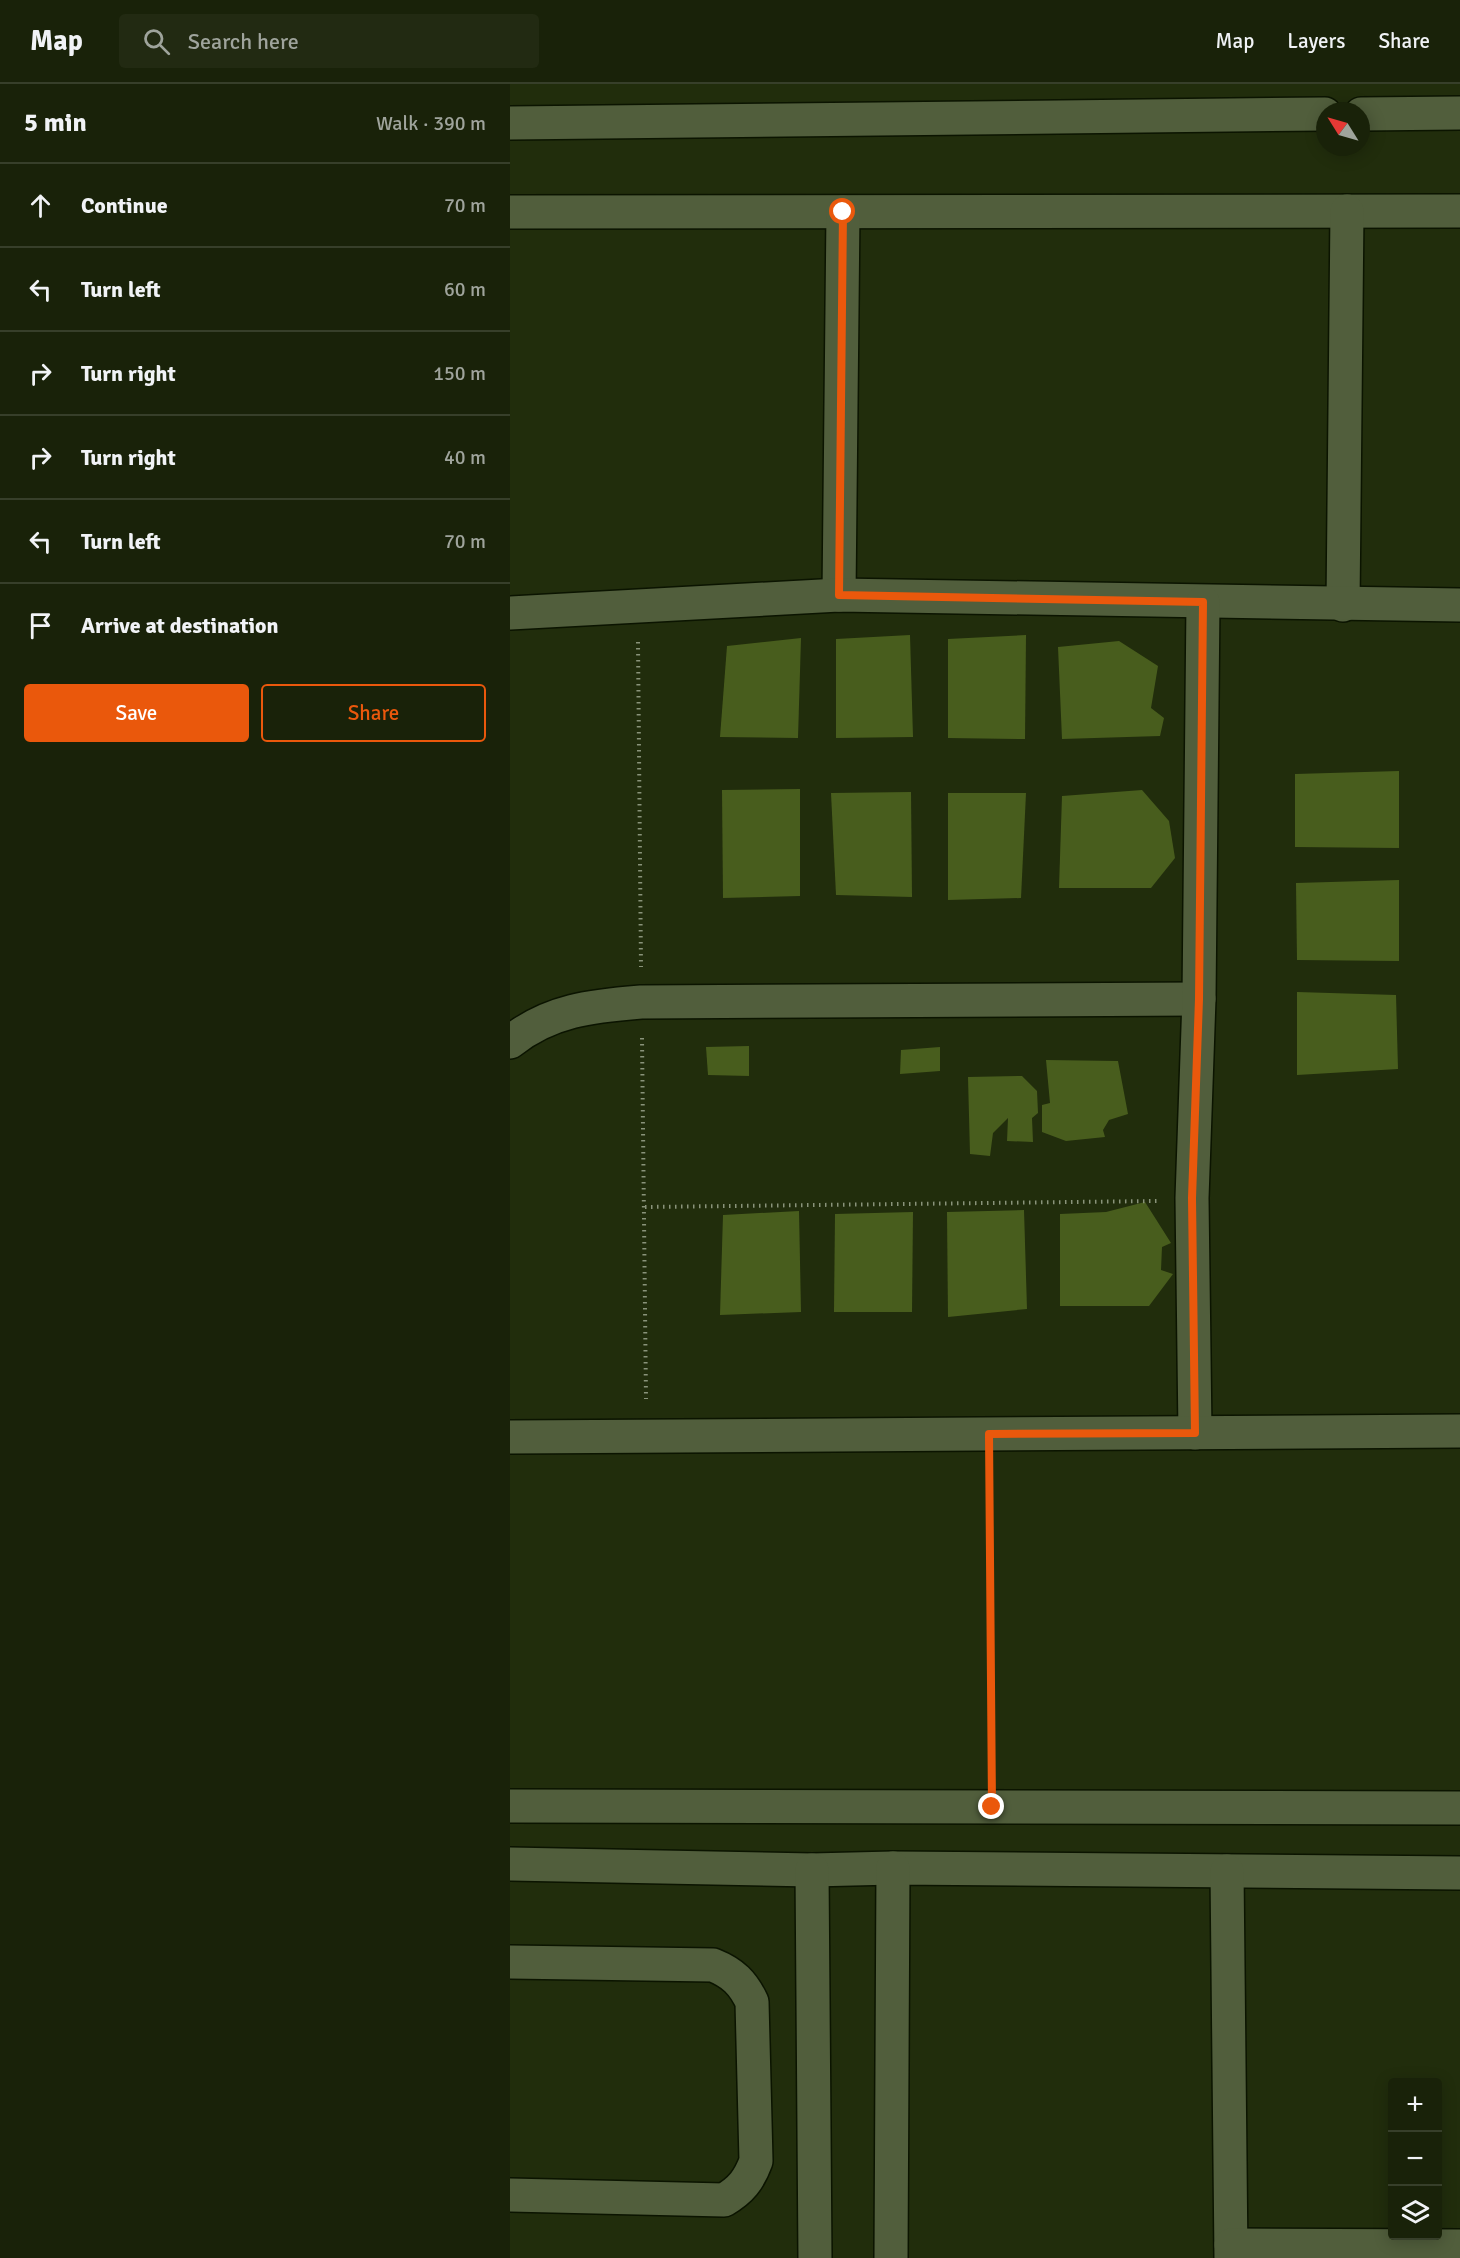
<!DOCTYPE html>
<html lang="en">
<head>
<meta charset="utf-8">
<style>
  :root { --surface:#192209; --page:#222a12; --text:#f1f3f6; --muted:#9fa49c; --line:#373f2a; --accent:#ea580c }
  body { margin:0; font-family:Signika,sans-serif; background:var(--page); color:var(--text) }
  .controls { position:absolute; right:18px; bottom:18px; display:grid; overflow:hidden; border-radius:6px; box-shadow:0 3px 15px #0003 }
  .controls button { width:54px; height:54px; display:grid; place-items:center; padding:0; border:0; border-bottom:2px solid var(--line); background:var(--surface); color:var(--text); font:30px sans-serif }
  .compass { position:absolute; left:806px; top:18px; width:54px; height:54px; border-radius:50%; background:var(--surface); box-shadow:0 3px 15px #0003; rotate:307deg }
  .stop { position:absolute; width:18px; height:18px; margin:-14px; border:4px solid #ea580c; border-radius:50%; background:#fff }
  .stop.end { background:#ea580c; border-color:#fff; box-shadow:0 2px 6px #0008 }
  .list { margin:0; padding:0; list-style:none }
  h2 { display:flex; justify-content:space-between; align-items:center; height:78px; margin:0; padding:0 24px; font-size:26px }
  h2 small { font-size:20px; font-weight:400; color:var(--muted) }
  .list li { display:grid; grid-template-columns:39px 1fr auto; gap:18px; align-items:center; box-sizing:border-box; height:84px; padding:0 24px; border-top:2px solid var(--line) }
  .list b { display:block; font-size:22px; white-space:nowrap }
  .list em { font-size:20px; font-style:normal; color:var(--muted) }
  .actions { display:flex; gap:12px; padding:18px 24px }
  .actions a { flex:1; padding:14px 0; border:2px solid var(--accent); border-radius:6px; text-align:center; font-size:21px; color:var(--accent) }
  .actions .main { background:var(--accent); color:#fff }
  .icon { flex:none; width:33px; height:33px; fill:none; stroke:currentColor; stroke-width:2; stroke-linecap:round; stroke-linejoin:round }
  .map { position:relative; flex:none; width:950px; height:2174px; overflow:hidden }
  header { display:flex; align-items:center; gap:36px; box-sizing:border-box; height:84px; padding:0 30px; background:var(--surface); border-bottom:2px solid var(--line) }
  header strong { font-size:28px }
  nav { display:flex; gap:33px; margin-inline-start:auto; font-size:21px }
  .search { width:420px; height:54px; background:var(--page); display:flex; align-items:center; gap:15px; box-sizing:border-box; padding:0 21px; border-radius:6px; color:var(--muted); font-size:22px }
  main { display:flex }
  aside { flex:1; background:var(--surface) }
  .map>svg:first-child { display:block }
</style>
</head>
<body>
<header>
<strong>Map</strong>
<div class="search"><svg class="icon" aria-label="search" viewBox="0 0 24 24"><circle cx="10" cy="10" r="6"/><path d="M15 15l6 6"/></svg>Search here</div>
<nav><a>Map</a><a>Layers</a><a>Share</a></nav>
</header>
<main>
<aside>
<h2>5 min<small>Walk · 390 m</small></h2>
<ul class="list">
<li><svg class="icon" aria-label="ahead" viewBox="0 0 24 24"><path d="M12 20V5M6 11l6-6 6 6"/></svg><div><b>Continue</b></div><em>70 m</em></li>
<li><svg class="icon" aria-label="left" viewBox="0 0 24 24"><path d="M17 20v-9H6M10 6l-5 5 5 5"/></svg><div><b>Turn left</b></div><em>60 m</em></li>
<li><svg class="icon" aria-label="right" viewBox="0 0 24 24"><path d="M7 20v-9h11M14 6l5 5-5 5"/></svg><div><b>Turn right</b></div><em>150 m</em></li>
<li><svg class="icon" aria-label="right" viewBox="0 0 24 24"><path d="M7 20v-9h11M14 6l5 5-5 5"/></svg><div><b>Turn right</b></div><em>40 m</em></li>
<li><svg class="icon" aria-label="left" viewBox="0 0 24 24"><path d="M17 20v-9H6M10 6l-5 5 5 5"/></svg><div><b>Turn left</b></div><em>70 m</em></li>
<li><svg class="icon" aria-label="arrive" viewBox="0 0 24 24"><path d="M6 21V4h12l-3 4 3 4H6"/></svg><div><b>Arrive at destination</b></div></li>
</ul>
<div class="actions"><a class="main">Save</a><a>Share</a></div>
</aside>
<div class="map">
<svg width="950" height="2174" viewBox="0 0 950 2174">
  <rect width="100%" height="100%" fill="#212d0c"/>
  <g fill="#485d1d">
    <path d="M400,551L403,653L326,654V555Z"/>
    <path d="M516,551L515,655L438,654V555Z"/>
    <path d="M291,554L288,654L210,653L217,562Z"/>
    <path d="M609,557L648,582L641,624L654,634L650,652L552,655L548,563Z"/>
    <path d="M889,687V764L785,763V690Z"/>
    <path d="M290,705V812L213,814L212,706Z"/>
    <path d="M632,706L659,737L665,774L641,804H549L552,712Z"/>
    <path d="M401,708L402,813L326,811L321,709Z"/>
    <path d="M438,709H516L511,814L438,816Z"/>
    <path d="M889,796V877L787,876L786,799Z"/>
    <path d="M787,908L886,911L888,985L787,991Z"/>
    <path d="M239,962V992L198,991L196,963Z"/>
    <path d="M430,963V987L390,990L391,966Z"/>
    <path d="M536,976L608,977L618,1030L599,1036L593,1046L595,1053L556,1057L532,1048V1021L540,1019Z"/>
    <path d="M512,992L527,1007L528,1029L522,1034L523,1058L497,1057L498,1034L483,1049L480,1072L460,1070L458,993Z"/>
    <path d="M635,1118L661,1159L652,1163L651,1186L663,1190L639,1222H550V1130L596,1128Z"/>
    <path d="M514,1126L517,1225L438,1233L437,1128Z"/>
    <path d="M289,1127L291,1228L210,1231L213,1131Z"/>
    <path d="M403,1128L402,1228H324L325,1130Z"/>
  </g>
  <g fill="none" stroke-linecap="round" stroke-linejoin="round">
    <g stroke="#0b1400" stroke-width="36">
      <g id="minor">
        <path d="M851,30L950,29"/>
        <path d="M0,39L815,30"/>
        <path d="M0,128L950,127"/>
        <path d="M329,511L333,128"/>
        <path d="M833,521L837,127"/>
        <path d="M0,529L329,511L950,521"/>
        <path d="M0,958C40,926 82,922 131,918L689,915"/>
        <path d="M685,1349L682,1114L689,915L693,518"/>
        <path d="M0,1353L950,1347"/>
        <path d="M0,1722L950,1724"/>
        <path d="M0,1780L302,1786L383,1784L950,1789"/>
        <path d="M302,1786L305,2174"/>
        <path d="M717,1787L721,2174"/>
        <path d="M0,1878L203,1881C223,1889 233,1899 242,1918L246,2077C239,2096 231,2106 214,2116L0,2111"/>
        <path d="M721,2161L950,2162"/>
        <path d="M381,2174L383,1784"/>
      </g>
    </g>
    <g stroke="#89937a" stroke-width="4" stroke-dasharray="1.5 4.5" stroke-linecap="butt">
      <path d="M128,558L131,883"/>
      <path d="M132,954L136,1315"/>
      <path d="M135,1123L647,1117"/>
      <path d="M479,1385L482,1686"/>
    </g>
    <use href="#minor" stroke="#515e3c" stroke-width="33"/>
  </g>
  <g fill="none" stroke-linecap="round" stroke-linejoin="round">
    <path stroke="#ea580c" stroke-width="8" d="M333,128L329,511L693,518L689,915L682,1114L685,1349L479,1350L482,1723"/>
  </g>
</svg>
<div class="controls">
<button>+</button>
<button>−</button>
<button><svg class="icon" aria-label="layers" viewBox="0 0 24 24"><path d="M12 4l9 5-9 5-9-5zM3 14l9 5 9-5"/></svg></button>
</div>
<svg class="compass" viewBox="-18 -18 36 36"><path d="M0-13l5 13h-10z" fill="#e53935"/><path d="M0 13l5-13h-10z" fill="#9fa49c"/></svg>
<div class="stop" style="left:333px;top:128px"></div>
<div class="stop end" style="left:482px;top:1723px"></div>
</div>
</main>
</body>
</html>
